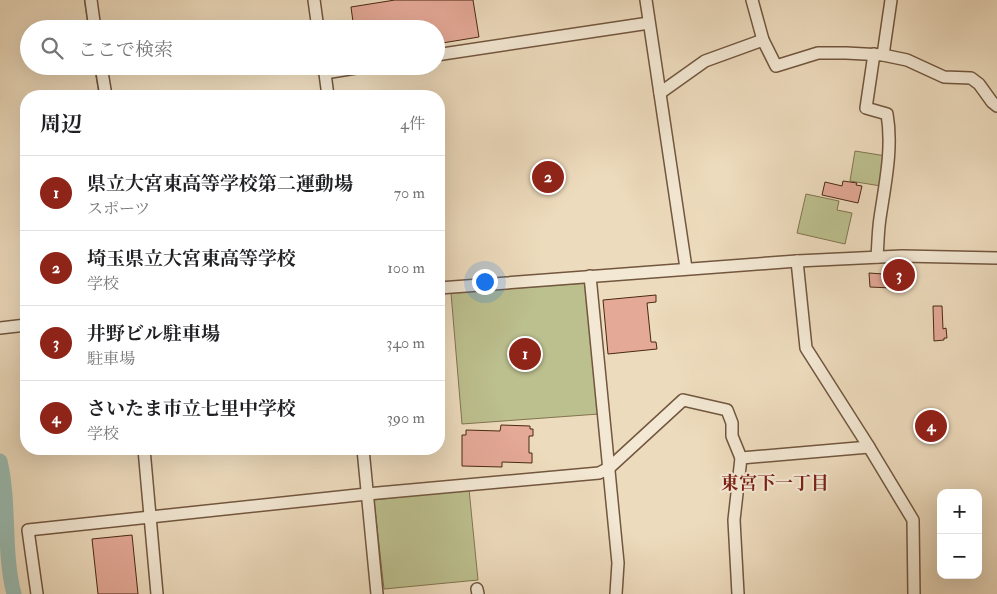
<!DOCTYPE html>
<html lang="ja">
<head>
<meta charset="utf-8">
<style>
  :root { --surface:#fff; --page:#f6f6f6; --text:#202124; --muted:#757577; --line:#e0e0e0; --accent:#8f2418 }
  body { margin:0; font-family:"IM FELL Double Pica","Noto Serif JP",serif; background:var(--page); color:var(--text) }
  .controls { position:absolute; right:15px; bottom:15px; display:grid; overflow:hidden; border-radius:10px; box-shadow:0 5px 20px #0002 }
  .controls button { width:45px; height:45px; display:grid; place-items:center; padding:0; border:0; border-bottom:1px solid var(--line); background:var(--surface); color:var(--text); font:25px sans-serif }
  .you { position:absolute; left:484px; top:281px; width:18px; height:18px; margin:-12px; border:4px solid #fff; border-radius:50%; background:#1a73e8; box-shadow:0 0 0 8px #1a73e833 }
  .badge { display:grid; place-items:center; width:32px; height:32px; border-radius:50%; background:var(--accent); color:#fff; font-size:16px; font-weight:700 }
  .pin { position:absolute; translate:-50% -50%; border:2px solid #fff; box-shadow:0 1px 5px #0006 }
  .list { margin:0; padding:0; list-style:none }
  h2 { display:flex; justify-content:space-between; align-items:center; height:65px; margin:0; padding:0 20px; font-size:21px }
  h2 small { font-size:16px; font-weight:400; color:var(--muted) }
  .list li { display:grid; grid-template-columns:32px 1fr auto; gap:15px; align-items:center; box-sizing:border-box; height:75px; padding:0 20px; border-top:1px solid var(--line) }
  .list b { display:block; font-size:19px; white-space:nowrap }
  .list p { margin:0; font-size:16px; white-space:nowrap; color:var(--muted) }
  .list em { font-size:16px; font-style:normal; color:var(--muted) }
  .icon { flex:none; width:28px; height:28px; fill:none; stroke:currentColor; stroke-width:2; stroke-linecap:round; stroke-linejoin:round }
  .map { position:relative; flex:none; width:997px; height:594px; overflow:hidden }
  .search { position:absolute; background:var(--surface); box-shadow:0 5px 20px #0002; left:20px; top:20px; width:425px; height:55px; display:flex; align-items:center; gap:12px; box-sizing:border-box; padding:0 18px; border-radius:28px; color:var(--muted); font-size:19px }
  .panel { position:absolute; background:var(--surface); box-shadow:0 5px 20px #0002; left:20px; top:90px; width:425px; height:365px; border-radius:20px }
  .map>svg:first-child { display:block }
</style>
</head>
<body>
<div class="map">
<svg width="997" height="594" viewBox="0 0 997 594">
  <rect width="100%" height="100%" fill="#eddbbd"/>
  <filter id="stains"><feTurbulence type="fractalNoise" baseFrequency=".004" numOctaves="4"/><feColorMatrix values="0 0 0 0 .2 0 0 0 0 .09 0 0 0 0 .02 0 0 0 .5 -.17"/></filter>
  <radialGradient id="worn" r=".72"><stop offset=".6" stop-color="#630" stop-opacity="0"/><stop offset="1" stop-color="#630" stop-opacity=".3"/></radialGradient>
  <g fill="#bcbf8e" stroke="#827450">
    <path d="M855,151L886,156L881,186L850,181Z"/>
    <path d="M806,194L839,201L837,210L852,213L845,244L797,233Z"/>
    <path d="M586,283L599,414L462,424L451,293Z"/>
    <path d="M469,489L478,580L384,589L374,500Z"/>
  </g>
  <g fill="none" stroke-linecap="round" stroke-linejoin="round">
    <g stroke="#798172" stroke-width="2.5">
      <path d="M85,0L88,20"/>
      <path d="M95,66L100,96"/>
    </g>
    <path stroke="#99bbb1" stroke-width="15" d="M0,461C10,504 3,552 14,594"/>
  </g>
  <g fill="#e5a997" stroke="#492913">
    <path d="M395,0H473L479,37L436,44V29H354L351,7Z"/>
    <path d="M843,181L857,183L856,185L862,186L858,203L822,195L825,182L842,186Z"/>
    <path d="M869,273L883,274V276H892V288L870,287Z"/>
    <path d="M656,295V302L647,303L651,342H656L657,349L608,354L603,300Z"/>
    <path d="M933,306H942L943,329L946,328L947,338H944V340L934,341Z"/>
    <path d="M501,425L530,426V429H533V436H529V453H532V463L502,462V467L462,466V435H466V430L500,431Z"/>
    <path d="M132,535L138,594H98L92,539Z"/>
  </g>
  <g fill="none" stroke-linecap="round" stroke-linejoin="round">
    <g stroke="#72563e" stroke-width="14">
      <g id="minor">
        <path d="M91,0L95,29"/>
        <path d="M314,0L318,29"/>
        <path d="M646,0L686,268"/>
        <path d="M752,0L763,40L776,66L818,53H846L883,55L907,60L944,77L971,78L979,84L992,102L997,106"/>
        <path d="M874,54L866,108L887,114C893,148 885,184 880,218C878,231 878,244 877,257"/>
        <path d="M436,55L649,23"/>
        <path d="M883,55L891,0"/>
        <path d="M101,66L106,96"/>
        <path d="M324,66L328,96"/>
        <path d="M325,73L368,66"/>
        <path d="M660,93L705,61L763,40"/>
        <path d="M797,261L806,348L869,447L913,520L914,594"/>
        <path d="M590,276L618,563L616,594"/>
        <path d="M439,288L797,261L902,256L997,258"/>
        <path d="M0,328L26,325"/>
        <path d="M144,449L157,594"/>
        <path d="M363,449L377,594"/>
        <path d="M477,589L478,594"/>
        <path d="M37,594L28,530L367,494L599,473L609,468L683,400L727,410L732,423V436L741,458"/>
        <path d="M738,594L734,520L741,458L869,447"/>
      </g>
    </g>
    <use href="#minor" stroke="#f3e8d4" stroke-width="11"/>
  </g>
  <g text-anchor="middle" stroke-width="4" stroke-linejoin="round" paint-order="stroke">
    <g font-size="18" font-weight="bold" fill="#7a1f14" stroke="#f3e8d4">
      <text x="775" y="489">東宮下一丁目</text>
    </g>
  </g>
  <rect width="100%" height="100%" filter="url(#stains)"/>
  <rect width="100%" height="100%" fill="url(#worn)"/>
</svg>
<div class="controls">
<button>+</button>
<button>−</button>
</div>
<div class="you"></div>
<div class="pin badge" style="left:525px;top:354px">1</div>
<div class="pin badge" style="left:548px;top:177px">2</div>
<div class="pin badge" style="left:899px;top:275px">3</div>
<div class="pin badge" style="left:931px;top:426px">4</div>
<div class="search"><svg class="icon" aria-label="search" viewBox="0 0 24 24"><circle cx="10" cy="10" r="6"/><path d="M15 15l6 6"/></svg>ここで検索</div>
<section class="panel">
<h2>周辺<small>4件</small></h2>
<ul class="list">
<li><span class="badge">1</span><div><b>県立大宮東高等学校第二運動場</b><p>スポーツ</p></div><em>70 m</em></li>
<li><span class="badge">2</span><div><b>埼玉県立大宮東高等学校</b><p>学校</p></div><em>100 m</em></li>
<li><span class="badge">3</span><div><b>井野ビル駐車場</b><p>駐車場</p></div><em>340 m</em></li>
<li><span class="badge">4</span><div><b>さいたま市立七里中学校</b><p>学校</p></div><em>390 m</em></li>
</ul>
</section>
</div>
</body>
</html>
